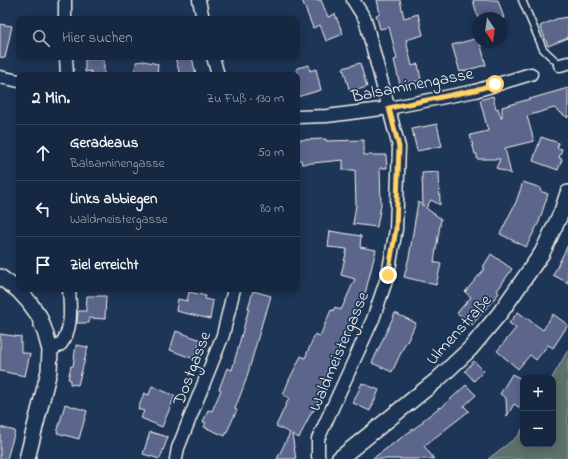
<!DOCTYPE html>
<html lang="de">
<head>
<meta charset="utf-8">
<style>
  :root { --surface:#162841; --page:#1f3048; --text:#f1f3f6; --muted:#9ea6b1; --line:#35445a }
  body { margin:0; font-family:"Indie Flower",sans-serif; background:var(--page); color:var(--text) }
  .controls { position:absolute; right:12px; bottom:12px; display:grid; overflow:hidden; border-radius:8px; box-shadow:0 2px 10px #0003 }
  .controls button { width:36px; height:36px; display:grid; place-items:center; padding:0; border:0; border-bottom:1px solid var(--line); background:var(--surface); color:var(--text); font:20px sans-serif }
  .compass { position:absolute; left:472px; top:12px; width:36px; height:36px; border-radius:50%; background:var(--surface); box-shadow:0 2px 10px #0003; rotate:167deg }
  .stop { position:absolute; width:12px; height:12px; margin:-9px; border:3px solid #ffd166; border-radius:50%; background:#fff }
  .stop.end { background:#ffd166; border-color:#fff; box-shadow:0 1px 4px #0008 }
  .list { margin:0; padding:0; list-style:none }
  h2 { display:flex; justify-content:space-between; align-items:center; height:52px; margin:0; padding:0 16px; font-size:17px }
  h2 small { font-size:13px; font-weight:400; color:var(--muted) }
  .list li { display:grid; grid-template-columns:26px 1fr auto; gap:12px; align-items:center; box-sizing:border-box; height:56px; padding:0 16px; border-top:1px solid var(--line) }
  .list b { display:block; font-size:15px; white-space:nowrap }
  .list p { margin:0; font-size:13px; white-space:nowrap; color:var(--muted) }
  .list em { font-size:13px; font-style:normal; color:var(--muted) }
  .icon { flex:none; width:22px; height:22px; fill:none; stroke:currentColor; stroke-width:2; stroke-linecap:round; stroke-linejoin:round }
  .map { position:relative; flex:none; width:568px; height:459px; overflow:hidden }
  .search { position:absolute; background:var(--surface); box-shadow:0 2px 10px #0003; left:16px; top:16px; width:284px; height:44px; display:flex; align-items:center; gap:10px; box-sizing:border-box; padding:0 14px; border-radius:8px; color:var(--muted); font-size:15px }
  .panel { position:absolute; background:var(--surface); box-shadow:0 2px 10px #0003; left:16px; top:72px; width:284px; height:220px; border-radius:8px }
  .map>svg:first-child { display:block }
</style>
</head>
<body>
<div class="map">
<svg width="568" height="459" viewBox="0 0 568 459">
  <rect width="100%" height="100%" fill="#1d3557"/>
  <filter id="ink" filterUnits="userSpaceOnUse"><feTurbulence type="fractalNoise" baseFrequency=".025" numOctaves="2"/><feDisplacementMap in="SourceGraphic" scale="8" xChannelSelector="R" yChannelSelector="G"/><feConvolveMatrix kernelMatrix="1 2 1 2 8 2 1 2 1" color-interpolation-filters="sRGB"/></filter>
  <g filter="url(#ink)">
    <path fill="#5b706c" stroke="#a8b0aa" d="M568,350V459H488L518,436L523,428V444H553V378H552Z"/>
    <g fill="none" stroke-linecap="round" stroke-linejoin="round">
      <path stroke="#889eae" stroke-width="4.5" d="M567,459L568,458"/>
    </g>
    <g fill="#5b668d" stroke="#f4f1e8">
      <path d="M302,0H321L328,17L335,14L343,34L326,41L320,25L313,28Z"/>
      <path d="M377,0H400L404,18L418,14L423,35L406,40L412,66L418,64L421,80L400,85L394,60L397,59L389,27L380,29L376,15L380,14Z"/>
      <path d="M473,0H498L504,18H478Z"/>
      <path d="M568,17V38L548,46L540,26L556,19Z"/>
      <path d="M0,24L12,26L5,58L0,57Z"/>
      <path d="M478,38V42H480L486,65L460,72L452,45Z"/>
      <path d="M175,57H192L196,75H180Z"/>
      <path d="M85,59H104V75H91V71L85,72Z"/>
      <path d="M144,61L158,64L157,75H134L136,62Z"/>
      <path d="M360,63L367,87L350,92L343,68Z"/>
      <path d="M309,65L310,71L316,69L321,90L297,97V68Z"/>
      <path d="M568,88V118L554,108L527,116L534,141L505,148L511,174L496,168L500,159H477V154H475L470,135L488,131L480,100L493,96L496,109L498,108L501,118H502V107Z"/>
      <path d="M437,124L442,146L417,151L412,129Z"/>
      <path d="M541,137L559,143L557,148L562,149L559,158L562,159L558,170L533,161Z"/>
      <path d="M326,139V141L364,140V155H386L387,168H380L381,205L377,227L353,224L356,205L355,170H343V160L302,164L301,160H297V140Z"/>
      <path d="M439,172L440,205L431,200L426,208L441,219L434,262L441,264L436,285L404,277L409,257L418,202L423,206L422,173Z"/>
      <path d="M523,182L541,188L540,191L548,194L539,222L526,247L500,234L516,202Z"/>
      <path d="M330,231L361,236L360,247L376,250L364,298L349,335L337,360L334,359L319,390L322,391L313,412L312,411L299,438L292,434L296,459H277L290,433L276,426L289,398L283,395L289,380L301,356L305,358L315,334L320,336L331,310L333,311L335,307L341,310L355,279L341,275L347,249L328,247Z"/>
      <path d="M568,245V283L553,275Z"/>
      <path d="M491,254L512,269L497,291L499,293L472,325L457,313L471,297L465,292L485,268L483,267Z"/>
      <path d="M253,291L271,296L266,313H265L246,380L235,409L237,410L225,436L204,427L206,423L203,422L208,410L212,411L221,390L219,389L227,368L232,370L249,308H248Z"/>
      <path d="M189,292L206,296L205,299L213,301L210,319L176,311L178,299L187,301Z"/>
      <path d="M87,296H106L105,319L89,318V323H77L78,311H86Z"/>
      <path d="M518,312L543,330L553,314L568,325L553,348L548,345L536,360L530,355L518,369L497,351L516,328L509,323Z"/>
      <path d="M395,313L416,323L407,342H406L392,372L372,363Z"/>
      <path d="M176,331L201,340L194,359L170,350Z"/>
      <path d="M0,334L21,337V352L30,354L25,376L0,371Z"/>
      <path d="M76,345L88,347L78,385L70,384V379H68L71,366H73Z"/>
      <path d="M474,361L484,371L474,381L465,371Z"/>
      <path d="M512,374L523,380V410L514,404L507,416L506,398L500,394Z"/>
      <path d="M362,383L379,390L370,411L353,403Z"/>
      <path d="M466,385L476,395L464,406L469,411L424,446L434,459H372L423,422L422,421L440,407L441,408Z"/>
      <path d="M152,386L175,396L162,427L141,418L144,411L138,409L144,393L149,395Z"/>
      <path d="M65,404L87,411L79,439L57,433Z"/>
      <path d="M0,427L15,431L7,459H0Z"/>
      <path d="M150,432L168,437L160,459L143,454Z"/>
    </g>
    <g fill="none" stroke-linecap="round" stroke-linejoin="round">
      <g stroke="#f4f1e8" stroke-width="9">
        <path id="service" d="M522,0L543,49L560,65"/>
      </g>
      <g stroke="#f4f1e8" stroke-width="15">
        <g id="minor">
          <path d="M65,0V19"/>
          <path d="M199,0L203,19"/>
          <path d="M66,57L67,75"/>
          <path d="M213,57L218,75"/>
          <path d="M560,65L568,63"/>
          <path d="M0,77L19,81"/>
          <path d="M297,117L327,116L389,108L475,91L531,74"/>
          <path d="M50,350C53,348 58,347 61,344C73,329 70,307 69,289"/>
          <path d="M176,459L178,448L223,335L234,289"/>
          <path d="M319,459L318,456V439L373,319L388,275L396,229L399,147L365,19L353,0"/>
        </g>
      </g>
      <g stroke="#f4f1e8" stroke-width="18">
        <g id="tertiary">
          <path d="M0,277L18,290L29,302L39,316L45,332L50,350L49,371L27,459"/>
          <path d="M339,459L437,380L470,349L500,313L542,253L562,211L568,193"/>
        </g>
      </g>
      <use href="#service" stroke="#1d3557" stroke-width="6"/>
      <use href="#minor" stroke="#1d3557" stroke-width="12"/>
      <use href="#tertiary" stroke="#1d3557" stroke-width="15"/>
    </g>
  </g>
  <g fill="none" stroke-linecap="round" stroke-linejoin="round" filter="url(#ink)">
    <path stroke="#ffd166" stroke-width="5" d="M388,275L396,229L399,147L389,108L475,90L495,84"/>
  </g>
  <g text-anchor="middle" stroke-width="3.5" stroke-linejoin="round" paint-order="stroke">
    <g font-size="17" fill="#f4f1e8" stroke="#1d3557">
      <text transform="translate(412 84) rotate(-11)" y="6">Balsaminengasse</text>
      <text transform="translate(458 329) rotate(-48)" y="6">Ulmenstraße</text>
      <text transform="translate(338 351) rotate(-67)" y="6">Waldmeistergasse</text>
      <text transform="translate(191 368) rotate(-69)" y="6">Dostgasse</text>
    </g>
  </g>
</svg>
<div class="controls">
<button>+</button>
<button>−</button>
</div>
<svg class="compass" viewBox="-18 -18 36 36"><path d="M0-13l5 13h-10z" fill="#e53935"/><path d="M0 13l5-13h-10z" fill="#9ea6b1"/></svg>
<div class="stop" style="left:495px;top:84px"></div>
<div class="stop end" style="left:388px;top:275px"></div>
<div class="search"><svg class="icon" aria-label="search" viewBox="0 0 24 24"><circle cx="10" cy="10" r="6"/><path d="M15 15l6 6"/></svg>Hier suchen</div>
<section class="panel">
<h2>2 Min.<small>Zu Fuß · 130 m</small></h2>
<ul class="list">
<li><svg class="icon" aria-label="ahead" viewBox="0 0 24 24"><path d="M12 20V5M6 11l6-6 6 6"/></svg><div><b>Geradeaus</b><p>Balsaminengasse</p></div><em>50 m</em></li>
<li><svg class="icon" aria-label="left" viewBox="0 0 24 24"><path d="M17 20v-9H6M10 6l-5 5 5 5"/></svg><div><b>Links abbiegen</b><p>Waldmeistergasse</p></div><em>80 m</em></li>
<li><svg class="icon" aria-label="arrive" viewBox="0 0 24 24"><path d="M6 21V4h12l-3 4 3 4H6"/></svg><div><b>Ziel erreicht</b></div></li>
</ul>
</section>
</div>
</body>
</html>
